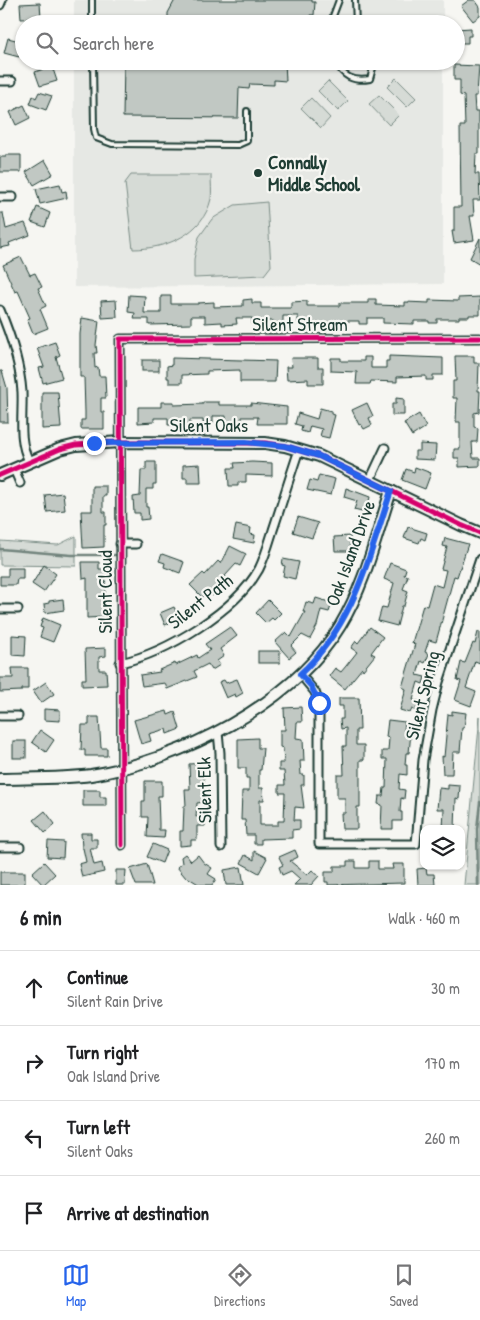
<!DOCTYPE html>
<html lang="en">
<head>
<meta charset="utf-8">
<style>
  :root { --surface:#fff; --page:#f2f2f2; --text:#202124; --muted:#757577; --line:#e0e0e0; --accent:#2563eb }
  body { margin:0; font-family:"Patrick Hand",sans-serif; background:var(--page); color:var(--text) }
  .controls { position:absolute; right:15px; bottom:15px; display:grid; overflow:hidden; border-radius:10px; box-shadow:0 1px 4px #0004 }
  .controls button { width:45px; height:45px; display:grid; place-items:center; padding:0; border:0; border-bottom:1px solid var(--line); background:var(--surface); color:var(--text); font:25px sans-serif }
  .stop { position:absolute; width:15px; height:15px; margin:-11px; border:4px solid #2563eb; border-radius:50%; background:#fff }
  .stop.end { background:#2563eb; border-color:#fff; box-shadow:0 1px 5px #0008 }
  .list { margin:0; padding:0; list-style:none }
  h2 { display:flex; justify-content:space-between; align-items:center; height:65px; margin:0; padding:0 20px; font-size:21px }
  h2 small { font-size:16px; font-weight:400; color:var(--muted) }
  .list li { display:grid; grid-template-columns:32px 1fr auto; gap:15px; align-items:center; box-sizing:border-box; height:75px; padding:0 20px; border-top:1px solid var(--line) }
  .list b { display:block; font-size:19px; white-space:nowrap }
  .list p { margin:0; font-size:16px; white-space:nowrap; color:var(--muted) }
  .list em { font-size:16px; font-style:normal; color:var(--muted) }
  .icon { flex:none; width:28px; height:28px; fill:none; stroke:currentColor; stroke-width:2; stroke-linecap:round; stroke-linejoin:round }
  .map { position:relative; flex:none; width:480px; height:885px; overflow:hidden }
  .search { position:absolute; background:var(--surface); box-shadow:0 1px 4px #0004; left:15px; right:15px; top:15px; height:55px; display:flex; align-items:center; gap:12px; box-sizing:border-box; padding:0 18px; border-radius:28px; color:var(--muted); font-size:19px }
  .sheet { height:365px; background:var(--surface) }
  nav { display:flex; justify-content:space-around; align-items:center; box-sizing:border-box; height:70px; border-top:1px solid var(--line); background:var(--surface); font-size:14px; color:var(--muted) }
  nav a { display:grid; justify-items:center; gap:2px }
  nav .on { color:var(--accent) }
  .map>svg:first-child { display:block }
</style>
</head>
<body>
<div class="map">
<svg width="480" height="885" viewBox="0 0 480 885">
  <rect width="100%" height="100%" fill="#f6f6f2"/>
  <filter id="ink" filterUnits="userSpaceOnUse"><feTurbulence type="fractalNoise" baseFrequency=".02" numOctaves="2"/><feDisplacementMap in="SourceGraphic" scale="10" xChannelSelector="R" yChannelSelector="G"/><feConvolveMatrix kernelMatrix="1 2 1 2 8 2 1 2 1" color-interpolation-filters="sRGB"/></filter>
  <g filter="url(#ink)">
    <g fill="#e6e8e4">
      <rect x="74" y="0" width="369" height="24"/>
      <path d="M74,61H443V284L74,287Z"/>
    </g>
    <g fill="#d6dbd6" stroke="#7a8c85">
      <path d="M396,78L416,98L407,107L387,87Z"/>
      <path d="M328,81L348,101L338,111L318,91Z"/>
      <path d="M379,95L399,115L389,125L369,104Z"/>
      <path d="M311,98L330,118L321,128L301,108Z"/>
      <path d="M131,175H211C211,183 212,192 211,199C203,234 166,249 133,249L125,183Z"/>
      <path d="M267,202L271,266L264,275L194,278V259L199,237L212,219L235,205Z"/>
      <path d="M76,536V566L0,565V541L58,545Z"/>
      <path d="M480,716V885H464Z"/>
    </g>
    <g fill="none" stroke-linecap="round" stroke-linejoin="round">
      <g stroke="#72847d" stroke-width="2.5">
        <path d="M0,549L71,555H115"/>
        <path d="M478,885L477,829L480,802"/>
      </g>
    </g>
    <g fill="#c1c8c3" stroke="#1f3d34">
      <path d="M175,0H312V2H315L314,15H310V24H168V13Z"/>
      <path d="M469,0H475L480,7V16L473,21L461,6Z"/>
      <path d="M40,3L41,18L21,19L20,4Z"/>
      <path d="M471,28V36H468V43H456V29Z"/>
      <path d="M8,38L23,42L19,57L4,53Z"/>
      <path d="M124,61H285L286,81L274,80V85L250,84L249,89L239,88L238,118L123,117Z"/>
      <path d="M454,65L479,66L477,96H474L475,111H479V154H476L475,174H479L480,200H473L474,216H470L474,240L454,243L452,231H454V207H461L460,126H465L464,96L460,95V80H454Z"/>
      <path d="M52,66L57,81L40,86L35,72Z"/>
      <path d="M39,92L52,96L46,110L30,104L33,96L36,98Z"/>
      <path d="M24,105L30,118L16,125L10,112Z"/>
      <path d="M6,155H21V172H0V157H6Z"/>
      <path d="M45,160L53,174L34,185L26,172Z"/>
      <path d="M60,184L62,192L66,191L67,198L40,204L36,189Z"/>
      <path d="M37,207L50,213L45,227L31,222Z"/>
      <path d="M0,213H3L6,229L25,223L30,235L9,243L10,246L0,248Z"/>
      <path d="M480,238V264L470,258Z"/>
      <path d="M21,257L30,275L35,273L42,287L38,288L46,306L40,309L48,328L33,334L27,319L30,318L18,291L15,292L3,265Z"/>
      <path d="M129,295L145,296L144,313H161V296H171V304H198V303L214,302V307L243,306V300L252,299V303H261V308H291V302L307,301V306H340V303H368V299H376V305L405,306V302L429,303V300L458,301V298L480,297V315H469V317H459V319H437V323H429V321H414V324L383,323V318H367V324H359V321H344V324L298,323V316H283V324H274V321H261V325H252V318H236L237,324L222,325V322L205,323V316H191V324L149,325V319H134L135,313L128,312Z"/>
      <path d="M116,300L117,317L102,318L101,301Z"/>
      <path d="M82,318L99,321L96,345L97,353H94L95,368L98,367L99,376H105L106,398H101V412H104V429H81V420H85V412L84,377H80V334Z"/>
      <path d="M55,342L60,355L56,357L62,378L43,383L39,368L44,367L37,348Z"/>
      <path d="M389,356L443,358V375H433V380H426V376L397,377V382L371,381L370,384H356L357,372L331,371V358H341V361H364V357H371V368H386V361H389Z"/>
      <path d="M455,356H474V363H479L478,391H480L479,412L474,413V427L478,428L477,442H472L473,458H480V466L459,467V458H454V449H460V422H456L457,398H453V381H456Z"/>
      <path d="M172,358L276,361L275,382H240V370L207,371V374L182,375V383H169V378H167V366L172,365Z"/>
      <path d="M291,358H318V367H323V384H308V379L287,380L286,367H292Z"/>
      <rect x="142" y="360" width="17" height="11"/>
      <path d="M0,371H2L7,388L8,422H0Z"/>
      <path d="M42,392H58L61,428L42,429Z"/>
      <path d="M396,398L404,399V415H392V404H396Z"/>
      <path d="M161,402H174V405L203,404V402H219V405H251V403L287,407V424H257L258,417H242V422L226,424V416H213V423H203V420H190V425H168V418H154V422L138,423V407H161Z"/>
      <path d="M367,403L373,416L369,418L372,425L364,429L361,424L359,425L352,410Z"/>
      <path d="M320,408L331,411V414L335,415L329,438L320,436L322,429L310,426L308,433L301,431L302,426L295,424L298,413L317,419Z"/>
      <path d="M419,414L426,427L412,436L404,423Z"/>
      <path d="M420,444L436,445L435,460L415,459V451H420Z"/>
      <path d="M146,462H156V484H153V489H146V507H148L149,519L140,520V513H134L133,497L140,496L141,470H146Z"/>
      <path d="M252,462L272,463V476L246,475V482H238V486H229L228,468H235L234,463Z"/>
      <path d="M200,464L201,483H187V478H183V465Z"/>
      <path d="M415,467L431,473L425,489L402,480L406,469L414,472Z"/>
      <path d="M319,475L335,479L331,495L307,490L310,480L317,482Z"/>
      <path d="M92,486H106V496H103V512H106V525H104V547L83,548L81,511H92Z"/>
      <path d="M346,488L370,497L366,513L354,510L357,501L344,497Z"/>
      <path d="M63,493L65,510L47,512L45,495Z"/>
      <path d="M298,517L318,523L312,538L293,532Z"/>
      <path d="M236,525L251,528L250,534L255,535L254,543L233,539Z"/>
      <path d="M408,527L427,533L425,540L421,538L419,543L404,538Z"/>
      <path d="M350,536V551H335L334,537Z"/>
      <path d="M445,538L468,544L457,577L454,576L436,642L429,640L425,652L429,654L425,663L421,661L417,675L425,677L423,684L418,682L413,700L419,701L416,711L412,709L410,713L400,710L406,689L402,687L415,644L412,643L423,605L427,606L433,584L442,587L446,570L441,569L447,547L443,546Z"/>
      <path d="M230,546L246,554L240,566L236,564L225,576L229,580L212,596L208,592L202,597L190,585L203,573L205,575L218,561L221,564Z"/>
      <path d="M162,554L184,562L180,573L164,567L165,563L159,561Z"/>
      <path d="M283,559L299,562L295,579L283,576L285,566L282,565Z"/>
      <path d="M82,562H99V569H106L105,603L106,617L87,618V578L83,579Z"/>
      <path d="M390,563L406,569L404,575L408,576L403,589L408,591L404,606H402L397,626L378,621L382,607L387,608L394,583L384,579Z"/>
      <path d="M44,565L56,574L44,592L32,584Z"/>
      <path d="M8,568H23V579H17L16,585H0V576H8Z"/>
      <path d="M316,598L332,603L329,612L321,610L317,626L310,639L302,635L291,646L296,652L289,658L275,642L286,632L291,637L305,612H303L306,602L314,604Z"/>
      <path d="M63,599L64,610L45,613L44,604L49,603V601Z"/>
      <path d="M268,600L281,613L274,620L272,618L266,623L256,613Z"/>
      <path d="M174,607L180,620L173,624L172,622L165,625L160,613Z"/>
      <path d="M43,618L60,625L53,642L40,637L43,628L40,627Z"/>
      <path d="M230,627L237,636L220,649L224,656L217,661L220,665L212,670L208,664L194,671L197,677L167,689L165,683L142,686L140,675L160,672L159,670L175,663L176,665L197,655L198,658L210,650L205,644Z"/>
      <path d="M370,627L383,637L371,653L375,655L363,670L362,668L345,689L329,676L335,668L341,672L346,666L357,652L351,648L356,641L358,643Z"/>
      <path d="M478,632H480V663L475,661L466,688L476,692L471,706L455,700L461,681L457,680L461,662L465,663L473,643L475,644Z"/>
      <path d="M12,635L26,636L25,656L12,655Z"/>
      <path d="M106,648V656L99,657V670H106L107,685L82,686V679H86L85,649Z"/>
      <rect x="258" y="651" width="22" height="12"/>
      <path d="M12,668H28V689H22V691L0,692V678H13Z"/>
      <path d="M237,679L243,693L236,697L235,694L226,698L219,682L224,680L226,683Z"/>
      <path d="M46,682L54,694L41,703L33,691Z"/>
      <path d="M339,698H359L360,730H356V745H364V760H360V807H357V829H342L341,813H345V798H337V775H344L343,746H346V728L341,729L340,719H343V706H339Z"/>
      <path d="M301,707L302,722H297L296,738L303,739L304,761H300L301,775H304V785H301L304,808L295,807L294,820H300V829L292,830V838L261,839V844H254V835H246L245,820H241L242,791H249V778H246V768H238V739L258,738V748H263L261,770H259V788H263L264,800H260V825H278V821H284L285,793H279V785H285L284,771H279V763H284L283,748L280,747V730H285L284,708Z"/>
      <path d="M44,709L60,710V721L44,720Z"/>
      <path d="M167,711L168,715L175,712L180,729L167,734L166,729L149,734L151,741L141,744L134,720Z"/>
      <path d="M452,711L466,713L464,728H462L460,752H453L452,774H443L442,756L444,757L448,714L452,715Z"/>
      <path d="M89,717H99L101,748H107V756H85V750H81L82,725H89Z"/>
      <path d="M388,720L405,722L404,731L411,732L409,753H406L405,765H407V775L400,774L399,789L405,790L404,799L401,798L400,812H402V821H393V829H381L382,805L378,804L379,796H383L384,788H386L387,759H382V751H388L389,738L386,737Z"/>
      <path d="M40,730L54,740L46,752L32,742Z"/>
      <rect x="13" y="741" width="13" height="17"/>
      <path d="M203,763L205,802L197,803L196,817H205V826H197V840H191V845L180,846V831H183L184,806H186L185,789H190L189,764Z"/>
      <path d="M145,781H162V796H158L159,823V830H165L164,838L147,837L148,817H142V801H145Z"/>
      <path d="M448,785L460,786L459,799L456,798L455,829H443L444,809H437L439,788L448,789Z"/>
      <path d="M83,790H100V797H106V806H83Z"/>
      <path d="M45,811L55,824L45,833L34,820Z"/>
      <path d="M81,833H91V839H97V848H90L94,865L102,863L104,872L82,877L79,864L86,862L83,848H82Z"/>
      <path d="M48,841L64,842L63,858L47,857Z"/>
      <path d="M153,844L167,850L162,863L147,857Z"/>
      <path d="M295,850L298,857L290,861L307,875L312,870L319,876L311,885H294L300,879L291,871L282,875L279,867L283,865L279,857Z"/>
      <path d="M254,851L267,858L259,873L241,863L245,855L254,860Z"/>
      <path d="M185,854L191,861L198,855L204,863L212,868L208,874L216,879L212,885H200L187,877L186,878L177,867L182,863L181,857Z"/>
      <path d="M347,861H356V868H369V861H378V869H393L392,864H404V883L328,885V882H325V872H334V866H347Z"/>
      <path d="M44,862L55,874L43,885L32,873Z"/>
      <path d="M147,864L153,885H136L130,869Z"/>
      <path d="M241,867L244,885H226L224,870Z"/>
      <path d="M426,868L427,874H434L435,885H418L417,869Z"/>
      <path d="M116,870H126L125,885H116Z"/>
      <rect x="0" y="872" width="25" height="13"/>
    </g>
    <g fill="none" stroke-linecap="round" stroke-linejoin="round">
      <g stroke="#1f3d34" stroke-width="8">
        <g id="lane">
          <path d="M92,0V24"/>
          <path d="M355,0L356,24"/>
          <path d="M330,24L339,0"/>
          <path d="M93,61L94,129L96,138L112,144L238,145L247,141V111"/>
          <path d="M335,61C343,77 353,82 370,79L375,61"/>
        </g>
      </g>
      <g stroke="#1f3d34" stroke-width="11">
        <g id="street">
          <path d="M0,5L2,0"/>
          <path d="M0,81H12"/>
          <path d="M0,197H13"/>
          <path d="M0,310C11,336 20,363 22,392C23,415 18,441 29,461"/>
          <path d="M14,469L20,483"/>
          <path d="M370,480L385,448"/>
          <path d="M120,544H136"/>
          <path d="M0,609H18"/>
          <path d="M120,663C166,653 236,611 259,569C265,557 269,543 273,530C282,503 290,476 299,450"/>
          <path d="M300,674L315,692L319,703V844H416L423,760L432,710L439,682L480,559"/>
          <path d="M0,716H18"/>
          <path d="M218,732L220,753L221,847"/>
          <path d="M122,845L120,339L480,338"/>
          <path d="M0,847H20"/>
        </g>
      </g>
      <g stroke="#1f3d34" stroke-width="14">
        <g id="secondary">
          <path d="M0,475L60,449L76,445L120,442L265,443L285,446L319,456L461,525L480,533"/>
          <path d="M0,779C30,778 61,779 91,775C179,761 293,704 340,626C365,585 376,536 391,491"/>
        </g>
      </g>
      <use href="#lane" stroke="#f6f6f2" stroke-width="4"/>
      <use href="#street" stroke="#f6f6f2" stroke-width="7"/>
      <use href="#secondary" stroke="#f6f6f2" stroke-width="10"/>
      <g stroke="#f6f6f2" stroke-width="8">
        <g id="cycleway">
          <path d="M0,475L60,449L76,445L120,442L265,443L285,446L319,456L461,525L480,533"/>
          <path d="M122,845L120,339L480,338"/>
        </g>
      </g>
      <use href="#cycleway" stroke="#d6006c" stroke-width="5"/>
    </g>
  </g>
  <g fill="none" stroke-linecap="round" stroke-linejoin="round" filter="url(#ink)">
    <path stroke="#2563eb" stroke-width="6" d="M94,443L246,442L285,446L319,456L391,491C368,559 355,623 300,674L311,686L319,703"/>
  </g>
  <circle fill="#1f3d34" stroke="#f6f6f2" stroke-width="2" cx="258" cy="173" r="5"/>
  <g text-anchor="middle" stroke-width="4.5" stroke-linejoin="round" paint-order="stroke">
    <g font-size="19" font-weight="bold" fill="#1f3d34" stroke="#f6f6f2" text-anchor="start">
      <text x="268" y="169">Connally<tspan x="268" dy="22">Middle School</tspan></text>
    </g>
    <g font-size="19" fill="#1f3d34" stroke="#f6f6f2">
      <text x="300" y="331">Silent Stream</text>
      <text x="209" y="432">Silent Oaks</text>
      <text transform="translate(350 553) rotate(-70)" y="7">Oak Island Drive</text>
      <text transform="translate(105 592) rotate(-90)" y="7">Silent Cloud</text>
      <text transform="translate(200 601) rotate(-38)" y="7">Silent Path</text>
      <text transform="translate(422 695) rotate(-76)" y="7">Silent Spring</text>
      <text transform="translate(204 790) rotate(-91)" y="7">Silent Elk</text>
    </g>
  </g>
</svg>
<div class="controls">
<button><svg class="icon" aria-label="layers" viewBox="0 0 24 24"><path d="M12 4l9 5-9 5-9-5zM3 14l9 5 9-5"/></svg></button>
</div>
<div class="stop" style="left:319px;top:703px"></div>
<div class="stop end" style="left:94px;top:443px"></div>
<div class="search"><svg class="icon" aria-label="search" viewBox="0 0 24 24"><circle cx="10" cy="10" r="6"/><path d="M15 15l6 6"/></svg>Search here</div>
</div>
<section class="sheet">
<h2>6 min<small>Walk · 460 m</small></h2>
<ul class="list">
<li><svg class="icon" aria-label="ahead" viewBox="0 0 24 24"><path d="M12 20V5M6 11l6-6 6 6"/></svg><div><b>Continue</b><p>Silent Rain Drive</p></div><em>30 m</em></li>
<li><svg class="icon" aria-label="right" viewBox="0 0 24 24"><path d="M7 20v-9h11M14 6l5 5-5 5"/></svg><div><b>Turn right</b><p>Oak Island Drive</p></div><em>170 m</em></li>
<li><svg class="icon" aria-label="left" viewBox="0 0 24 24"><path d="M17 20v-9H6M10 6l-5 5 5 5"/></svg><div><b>Turn left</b><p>Silent Oaks</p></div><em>260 m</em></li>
<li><svg class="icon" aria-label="arrive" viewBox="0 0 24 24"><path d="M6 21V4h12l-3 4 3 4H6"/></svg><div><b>Arrive at destination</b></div></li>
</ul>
</section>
<nav>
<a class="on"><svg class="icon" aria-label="map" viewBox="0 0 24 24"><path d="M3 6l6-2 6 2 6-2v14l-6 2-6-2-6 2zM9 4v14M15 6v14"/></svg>Map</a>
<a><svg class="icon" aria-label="directions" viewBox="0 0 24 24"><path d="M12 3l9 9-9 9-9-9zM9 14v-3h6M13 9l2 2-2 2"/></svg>Directions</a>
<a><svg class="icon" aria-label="saved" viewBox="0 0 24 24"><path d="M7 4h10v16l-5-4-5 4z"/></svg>Saved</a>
</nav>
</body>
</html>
